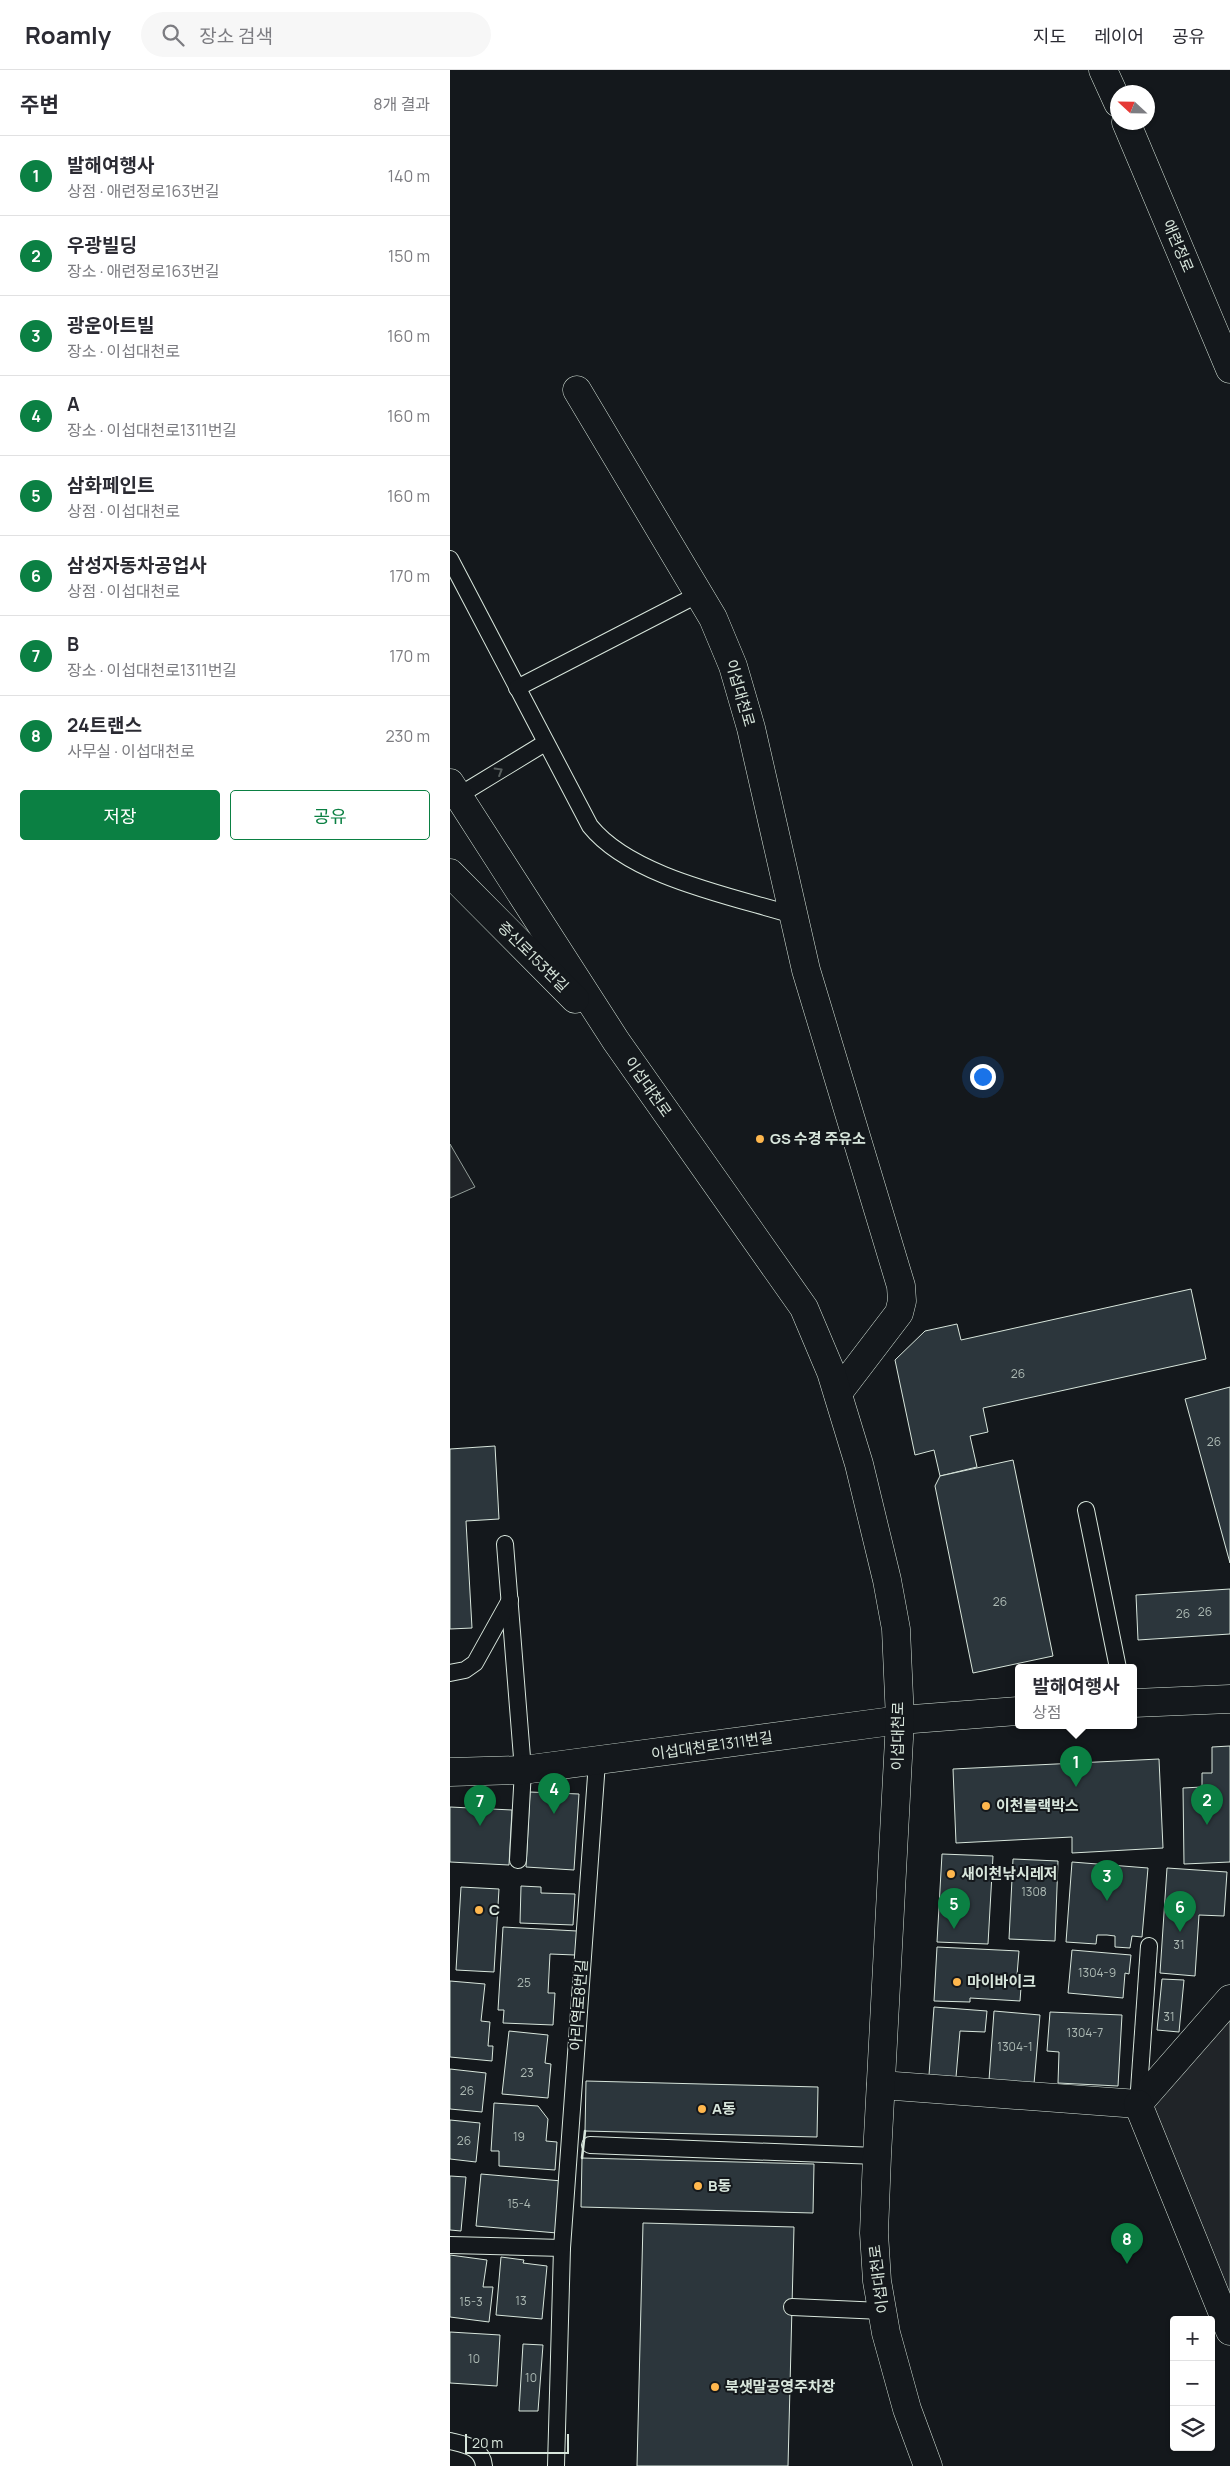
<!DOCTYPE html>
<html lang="ko">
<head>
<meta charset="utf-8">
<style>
  :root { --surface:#fff; --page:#f7f7f7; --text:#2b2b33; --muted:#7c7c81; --line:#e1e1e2; --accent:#0b8043 }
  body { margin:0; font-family:Manrope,"Noto Sans KR",sans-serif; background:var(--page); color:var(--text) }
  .controls { position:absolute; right:15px; bottom:15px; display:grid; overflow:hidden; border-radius:5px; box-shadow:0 1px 4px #0004 }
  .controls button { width:45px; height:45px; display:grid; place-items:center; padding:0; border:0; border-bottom:1px solid var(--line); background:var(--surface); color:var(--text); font:25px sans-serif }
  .compass { position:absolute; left:660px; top:15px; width:45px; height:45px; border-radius:50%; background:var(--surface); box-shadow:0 1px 4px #0004; rotate:292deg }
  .scale { position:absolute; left:15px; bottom:12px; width:104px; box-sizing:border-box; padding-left:5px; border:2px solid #d8e6dc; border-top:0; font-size:14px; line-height:18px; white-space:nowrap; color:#d8e6dc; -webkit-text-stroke:4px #14181c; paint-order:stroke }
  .you { position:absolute; left:532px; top:1006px; width:18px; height:18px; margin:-12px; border:4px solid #fff; border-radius:50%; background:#1a73e8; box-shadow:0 0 0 8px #1a73e833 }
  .badge { display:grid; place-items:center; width:32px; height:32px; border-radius:50%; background:var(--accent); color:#fff; font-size:16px; font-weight:700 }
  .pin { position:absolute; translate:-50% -41px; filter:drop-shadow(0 1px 2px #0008) }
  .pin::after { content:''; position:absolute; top:26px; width:18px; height:15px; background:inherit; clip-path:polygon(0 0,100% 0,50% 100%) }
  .popup { position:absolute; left:565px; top:1594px; width:122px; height:65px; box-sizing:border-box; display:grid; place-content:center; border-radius:5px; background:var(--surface); filter:drop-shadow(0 1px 4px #0005); font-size:16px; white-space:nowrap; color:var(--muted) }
  .popup b { font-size:19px; color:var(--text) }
  .popup::after { content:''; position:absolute; left:50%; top:100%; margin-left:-10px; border:10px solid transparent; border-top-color:var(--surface) }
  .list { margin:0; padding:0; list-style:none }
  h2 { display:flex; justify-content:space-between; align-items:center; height:65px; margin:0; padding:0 20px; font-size:21px }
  h2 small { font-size:16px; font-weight:400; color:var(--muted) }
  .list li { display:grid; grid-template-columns:32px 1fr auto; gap:15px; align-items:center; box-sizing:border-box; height:80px; padding:0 20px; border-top:1px solid var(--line) }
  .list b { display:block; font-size:19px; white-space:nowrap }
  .list p { margin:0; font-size:16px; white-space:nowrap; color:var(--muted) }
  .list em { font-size:16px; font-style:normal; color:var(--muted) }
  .actions { display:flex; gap:10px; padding:15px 20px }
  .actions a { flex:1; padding:11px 0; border:1px solid var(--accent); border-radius:5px; text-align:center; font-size:18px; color:var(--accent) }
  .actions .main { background:var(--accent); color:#fff }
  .icon { flex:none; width:28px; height:28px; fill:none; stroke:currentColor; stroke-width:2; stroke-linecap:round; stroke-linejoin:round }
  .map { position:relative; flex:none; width:780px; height:2396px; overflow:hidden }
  header { display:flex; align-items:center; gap:30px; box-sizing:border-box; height:70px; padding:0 25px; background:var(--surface); border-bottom:1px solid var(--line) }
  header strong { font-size:24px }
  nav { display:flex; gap:28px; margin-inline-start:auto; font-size:18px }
  .search { width:350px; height:45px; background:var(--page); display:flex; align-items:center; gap:12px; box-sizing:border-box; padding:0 18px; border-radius:28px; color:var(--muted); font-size:19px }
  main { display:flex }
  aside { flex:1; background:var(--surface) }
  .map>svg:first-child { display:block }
</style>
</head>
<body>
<header>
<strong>Roamly</strong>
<div class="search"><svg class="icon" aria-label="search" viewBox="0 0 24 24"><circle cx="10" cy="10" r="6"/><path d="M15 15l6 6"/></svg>장소 검색</div>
<nav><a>지도</a><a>레이어</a><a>공유</a></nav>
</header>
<main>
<aside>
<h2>주변<small>8개 결과</small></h2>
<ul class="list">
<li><span class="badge">1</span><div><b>발해여행사</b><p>상점 · 애련정로163번길</p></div><em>140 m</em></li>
<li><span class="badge">2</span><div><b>우광빌딩</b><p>장소 · 애련정로163번길</p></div><em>150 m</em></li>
<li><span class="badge">3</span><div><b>광운아트빌</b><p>장소 · 이섭대천로</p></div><em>160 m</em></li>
<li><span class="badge">4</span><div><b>A</b><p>장소 · 이섭대천로1311번길</p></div><em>160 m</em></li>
<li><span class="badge">5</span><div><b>삼화페인트</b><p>상점 · 이섭대천로</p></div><em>160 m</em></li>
<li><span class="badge">6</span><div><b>삼성자동차공업사</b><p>상점 · 이섭대천로</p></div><em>170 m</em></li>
<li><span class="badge">7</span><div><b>B</b><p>장소 · 이섭대천로1311번길</p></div><em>170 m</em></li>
<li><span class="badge">8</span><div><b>24트랜스</b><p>사무실 · 이섭대천로</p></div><em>230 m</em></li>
</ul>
<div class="actions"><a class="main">저장</a><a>공유</a></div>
</aside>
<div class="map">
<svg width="780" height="2396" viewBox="0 0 780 2396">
  <rect width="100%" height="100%" fill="#14181c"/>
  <g fill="#202428" stroke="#939e99">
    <path d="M0,1074L25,1117L0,1128Z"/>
    <path d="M780,1950V2227L698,2036Z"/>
  </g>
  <g fill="#2c363c" stroke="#d8e6dc">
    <path d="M741,1219L756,1289L533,1338L538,1362L520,1366L527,1397L490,1406L484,1380L465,1385L445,1290L475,1261L507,1254L511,1270Z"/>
    <path d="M780,1317V1493L735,1329Z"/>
    <path d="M45,1376L49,1449L16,1451L22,1558L0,1559V1379Z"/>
    <path d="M563,1390L603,1586L523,1603L485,1416L490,1406Z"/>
    <path d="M780,1519V1564L688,1570L686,1525Z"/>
    <path d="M780,1676V1792L734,1794L733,1718L752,1717V1703H762V1677Z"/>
    <path d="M709,1689L713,1778L622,1783V1767L506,1773L503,1699Z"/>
    <path d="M80,1722L129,1724L124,1800L76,1797Z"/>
    <path d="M0,1737L62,1740L59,1795L0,1792Z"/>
    <path d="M492,1784L543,1786L538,1874L487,1872Z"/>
    <path d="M563,1789L608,1791L605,1871L559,1869Z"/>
    <path d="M622,1792L698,1798L692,1867L682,1866L680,1878L665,1877V1866L657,1865H647L646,1874L616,1872Z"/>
    <path d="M717,1798L777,1802L774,1846L749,1845L745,1906L710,1903Z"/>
    <path d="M71,1816L91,1817V1823L125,1824L123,1855L70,1853Z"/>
    <path d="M11,1817L49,1819L44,1902L6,1900Z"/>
    <path d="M53,1857L127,1861L125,1885L100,1884L98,1923H105L103,1955L53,1953L54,1940H48Z"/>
    <path d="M487,1877L569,1881L567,1905L572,1904L570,1931L520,1928V1932L484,1931Z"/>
    <path d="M622,1880L681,1885L679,1904L675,1903L673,1928L618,1923Z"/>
    <path d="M712,1909L734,1910L729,1962L707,1960Z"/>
    <path d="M0,1911L35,1914L31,1951L40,1952L38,1976H43L42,1991L0,1987Z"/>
    <path d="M484,1937L537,1941L535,1962L510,1961L506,2007L479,2005Z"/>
    <path d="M544,1941L590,1945L584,2014L539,2010Z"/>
    <path d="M600,1942L672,1945L668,2016L608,2013L609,1982L597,1981Z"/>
    <path d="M59,1961L98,1965L95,1993L101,1994L98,2028L52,2024Z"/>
    <path d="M0,1999L36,2003L32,2042L0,2039Z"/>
    <path d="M136,2011L368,2017L367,2067L135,2061Z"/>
    <path d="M44,2033L88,2036L98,2049L96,2071L107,2072L105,2100L49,2096V2081H41Z"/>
    <path d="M0,2050L30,2053L26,2092L0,2089Z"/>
    <path d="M132,2088L364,2094L363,2143L131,2137Z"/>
    <path d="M31,2104L112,2111L107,2163L26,2156Z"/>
    <path d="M0,2106L16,2107L11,2161L0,2160Z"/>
    <path d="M193,2153L344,2157L338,2396H187Z"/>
    <path d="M0,2185L37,2190L33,2217H43L39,2252L0,2247Z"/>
    <path d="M51,2187L74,2190L73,2193L97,2196L92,2249L46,2245Z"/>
    <path d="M0,2262L50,2265L47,2316L0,2313Z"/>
    <path d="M73,2274L93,2275L88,2341H69Z"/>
  </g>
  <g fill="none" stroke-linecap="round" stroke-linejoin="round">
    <g stroke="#d8e6dc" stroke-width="18">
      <g id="lane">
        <path d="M0,489L140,756C181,807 281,826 343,845"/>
        <path d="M67,618L249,524"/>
        <path d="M8,726L95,673"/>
        <path d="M636,1440L668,1598"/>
        <path d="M55,1474L73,1700L68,1790"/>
        <path d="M0,1603L15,1600L25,1593L60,1530"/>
        <path d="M688,2034L699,1876"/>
        <path d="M140,2075L427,2086"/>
        <path d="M0,2175L112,2178"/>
        <path d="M342,2237L432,2241"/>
        <path d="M0,2371C16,2375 32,2377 34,2396"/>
        <path d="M106,2396L112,2178L147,1692"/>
      </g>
    </g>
    <g stroke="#d8e6dc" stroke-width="29">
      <g id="street">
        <path d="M127,320L263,548L283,596L301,658L356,900L451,1216L452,1231L449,1243L388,1323"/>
        <path d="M684,1633L780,1629"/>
        <path d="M0,1702L73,1700L450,1650L568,1641"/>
        <path d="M431,2015L688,2034L780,1929"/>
        <path d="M688,2034L780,2261"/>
      </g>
    </g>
    <g stroke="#d8e6dc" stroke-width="29">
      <g id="secondary">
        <path d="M653,0L668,33"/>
        <path d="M676,52L780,299"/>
        <path d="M0,713L166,971L354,1238L381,1302L409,1394L437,1510L446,1559L450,1650L427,2086L424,2163L427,2211L436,2263L457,2339L478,2396"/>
        <path d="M0,803L125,929"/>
      </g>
    </g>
    <use href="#lane" stroke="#14181c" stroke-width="16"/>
    <use href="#street" stroke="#14181c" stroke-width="28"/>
    <use href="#secondary" stroke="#14181c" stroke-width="28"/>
    <path stroke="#d8e6dc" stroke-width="2.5" d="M132,2088L135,2061"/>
  </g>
  <defs><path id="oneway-chevron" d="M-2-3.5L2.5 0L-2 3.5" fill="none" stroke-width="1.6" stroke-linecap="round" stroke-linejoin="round" transform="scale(1.25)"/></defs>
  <use stroke="#59605f" href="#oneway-chevron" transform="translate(49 701) rotate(-31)"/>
  <g fill="#ffb74d" stroke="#14181c" stroke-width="2">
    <circle cx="310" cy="1069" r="5"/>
    <circle cx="536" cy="1736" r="5"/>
    <circle cx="501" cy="1804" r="5"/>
    <circle cx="29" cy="1840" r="5"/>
    <circle cx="507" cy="1912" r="5"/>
    <circle cx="252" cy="2039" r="5"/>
    <circle cx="248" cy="2116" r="5"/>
    <circle cx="265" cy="2317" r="5"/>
  </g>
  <g text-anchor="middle" stroke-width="4" stroke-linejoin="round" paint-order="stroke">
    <g font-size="12" fill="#adbab4">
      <text x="568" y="1308">26</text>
      <text x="764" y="1376">26</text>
      <text x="550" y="1536">26</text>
      <text x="755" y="1546">26</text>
      <text x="733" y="1548">26</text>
      <text x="584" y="1826">1308</text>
      <text x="729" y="1879">31</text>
      <text x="647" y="1907">1304-9</text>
      <text x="74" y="1917">25</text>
      <text x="719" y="1951">31</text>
      <text x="635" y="1967">1304-7</text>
      <text x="565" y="1981">1304-1</text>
      <text x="77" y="2007">23</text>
      <text x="17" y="2025">26</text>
      <text x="69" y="2071">19</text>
      <text x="14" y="2075">26</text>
      <text x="69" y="2138">15-4</text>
      <text x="71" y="2235">13</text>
      <text x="21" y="2236">15-3</text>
      <text x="24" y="2293">10</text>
      <text x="81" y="2312">10</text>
    </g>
    <g font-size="15" fill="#d8e6dc" stroke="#14181c">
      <text transform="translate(728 176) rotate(67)" y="5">애련정로</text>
      <text transform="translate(290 623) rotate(74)" y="5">이섭대천로</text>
      <text transform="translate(83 887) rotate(45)" y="5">증신로153번길</text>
      <text transform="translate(198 1017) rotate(55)" y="5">이섭대천로</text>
      <text transform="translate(448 1666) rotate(-89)" y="5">이섭대천로</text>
      <text transform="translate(262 1676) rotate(-8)" y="5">이섭대천로1311번길</text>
      <text transform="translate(129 1935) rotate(-86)" y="5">아리역로8번길</text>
      <text transform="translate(429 2209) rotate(-97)" y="5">이섭대천로</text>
    </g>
    <g font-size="15" font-weight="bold" fill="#d8e6dc" stroke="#14181c" text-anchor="start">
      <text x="320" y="1074">GS 수경 주유소</text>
      <text x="546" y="1741">이천블랙박스</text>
      <text x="511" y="1809">새이천낚시레저</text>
      <text x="39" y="1845">C</text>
      <text x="517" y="1917">마이바이크</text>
      <text x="262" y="2044">A동</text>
      <text x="258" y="2121">B동</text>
      <text x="275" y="2322">북샛말공영주차장</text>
    </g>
  </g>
</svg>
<div class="controls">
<button>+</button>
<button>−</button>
<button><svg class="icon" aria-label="layers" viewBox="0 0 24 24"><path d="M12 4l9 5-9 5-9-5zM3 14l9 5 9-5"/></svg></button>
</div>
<svg class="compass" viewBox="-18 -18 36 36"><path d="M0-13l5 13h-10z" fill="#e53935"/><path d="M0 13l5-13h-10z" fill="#7c7c81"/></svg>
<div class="scale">20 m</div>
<div class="you"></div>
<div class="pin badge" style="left:626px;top:1717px">1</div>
<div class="popup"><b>발해여행사</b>상점</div>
<div class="pin badge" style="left:757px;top:1755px">2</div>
<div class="pin badge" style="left:657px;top:1831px">3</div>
<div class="pin badge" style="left:104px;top:1744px">4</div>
<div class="pin badge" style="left:504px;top:1859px">5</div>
<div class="pin badge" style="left:730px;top:1862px">6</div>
<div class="pin badge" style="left:30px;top:1756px">7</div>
<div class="pin badge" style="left:677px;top:2194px">8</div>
</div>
</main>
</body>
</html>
